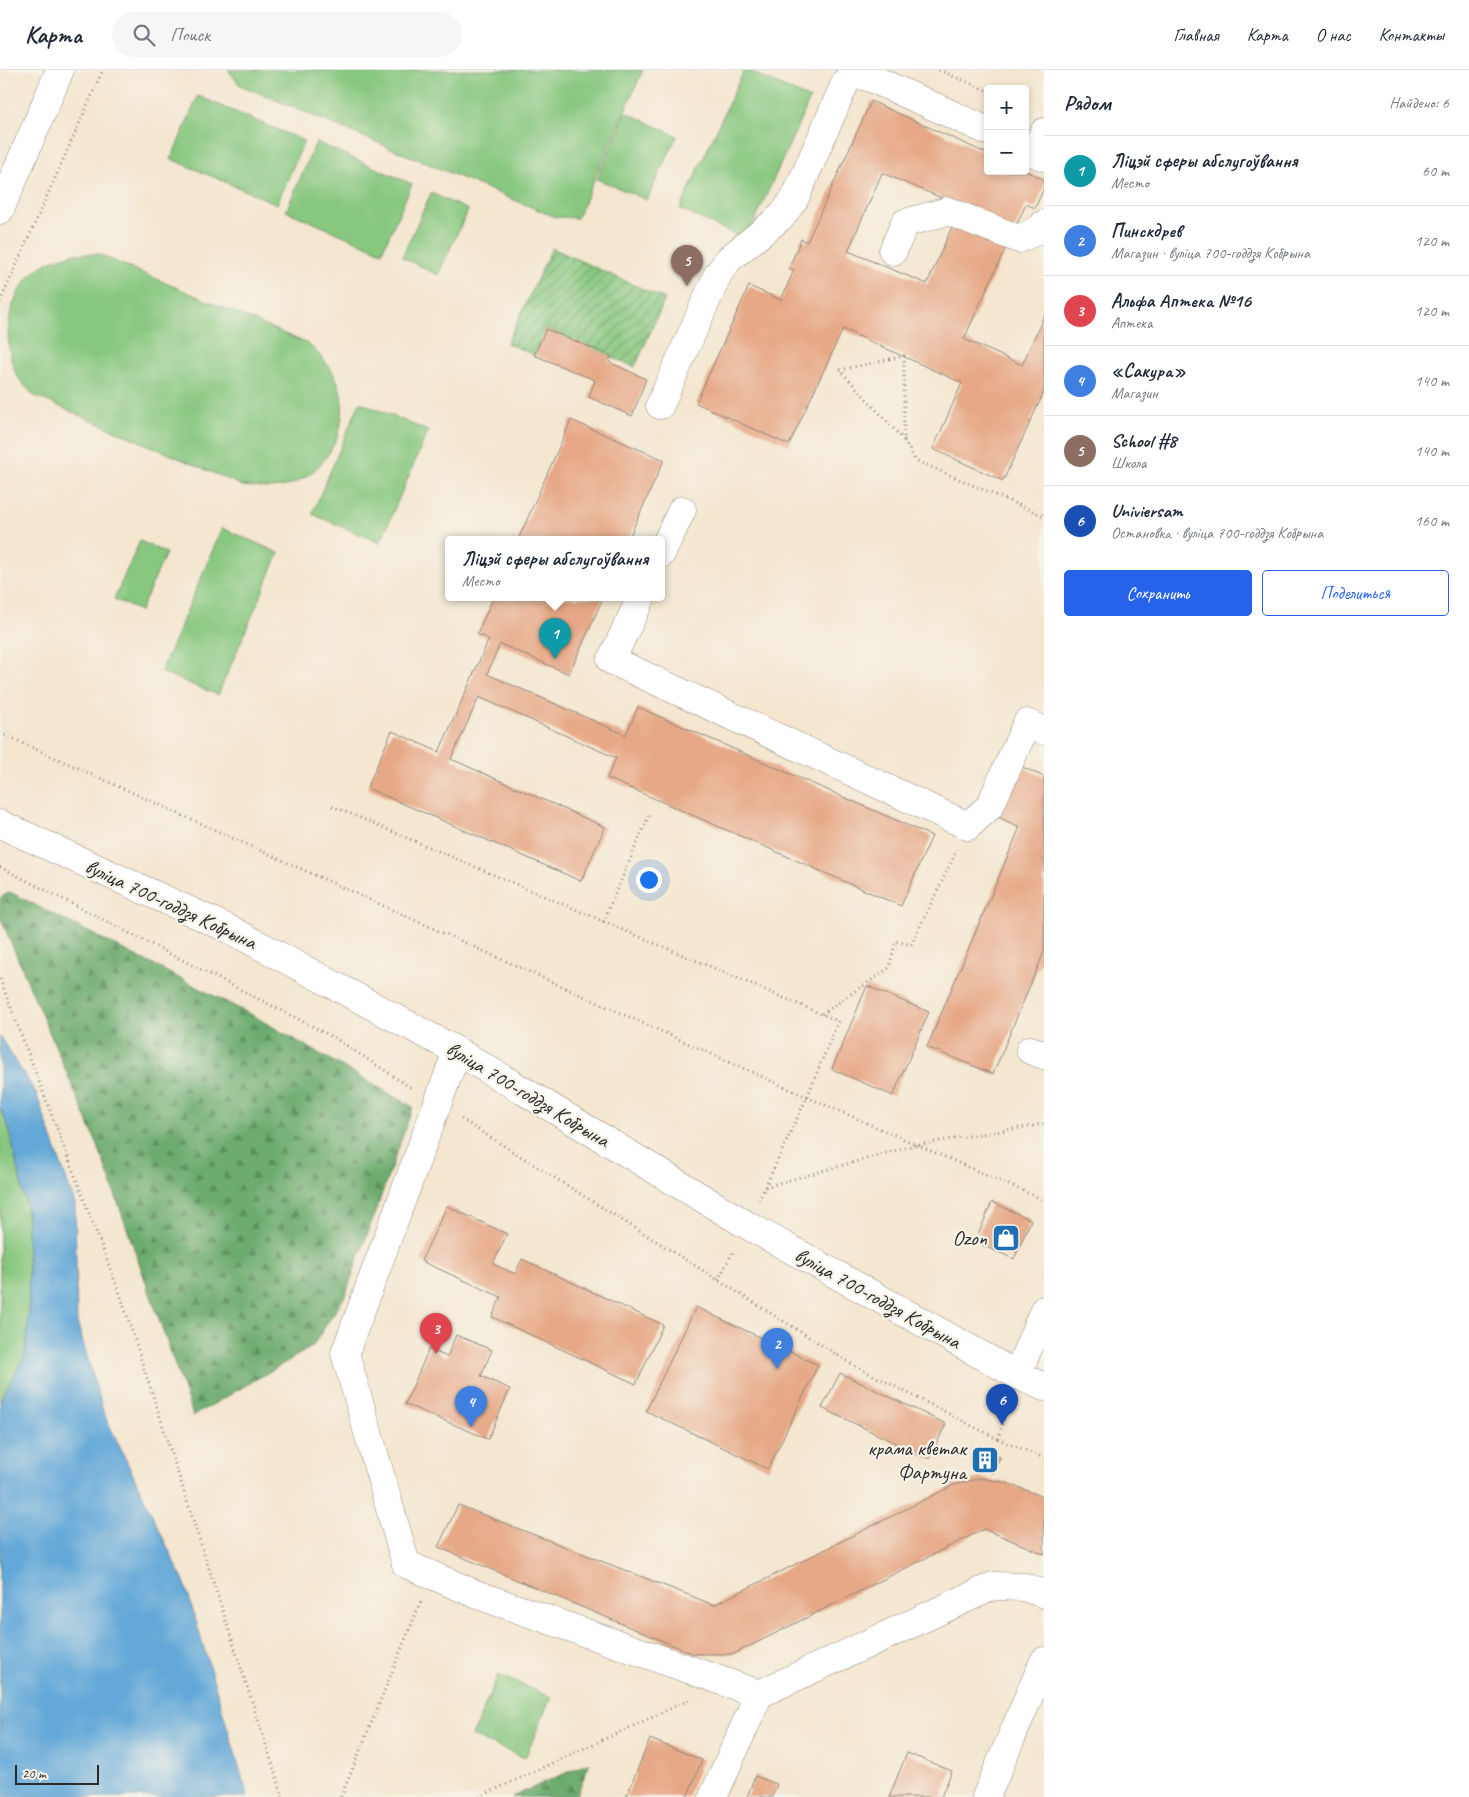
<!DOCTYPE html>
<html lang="ru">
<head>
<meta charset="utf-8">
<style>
  :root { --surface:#fff; --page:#f6f6f7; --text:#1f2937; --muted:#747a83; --line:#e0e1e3; --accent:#2563eb }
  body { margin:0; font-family:Caveat,sans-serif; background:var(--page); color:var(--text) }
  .controls { position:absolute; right:15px; top:15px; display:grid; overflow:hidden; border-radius:5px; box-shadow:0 2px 8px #0003 }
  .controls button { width:45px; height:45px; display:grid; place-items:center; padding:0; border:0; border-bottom:1px solid var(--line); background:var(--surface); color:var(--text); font:25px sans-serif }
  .scale { position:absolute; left:15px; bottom:12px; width:84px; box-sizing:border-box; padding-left:5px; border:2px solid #2b2b2b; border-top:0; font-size:14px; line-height:18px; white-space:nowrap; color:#2b2b2b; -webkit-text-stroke:4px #f7f3e8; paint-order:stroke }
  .you { position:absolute; left:648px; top:809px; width:18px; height:18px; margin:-12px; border:4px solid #fff; border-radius:50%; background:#1a73e8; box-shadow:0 0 0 8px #1a73e833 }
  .badge { display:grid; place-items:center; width:32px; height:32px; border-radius:50%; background:var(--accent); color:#fff; font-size:16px; font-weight:700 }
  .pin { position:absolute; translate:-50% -41px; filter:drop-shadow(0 1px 2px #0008) }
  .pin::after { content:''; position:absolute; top:26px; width:18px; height:15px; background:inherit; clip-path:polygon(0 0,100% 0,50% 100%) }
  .popup { position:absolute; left:445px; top:466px; width:220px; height:65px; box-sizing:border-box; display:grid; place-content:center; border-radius:5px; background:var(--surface); filter:drop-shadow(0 1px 4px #0005); font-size:16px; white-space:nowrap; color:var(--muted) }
  .popup b { font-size:19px; color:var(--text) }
  .popup::after { content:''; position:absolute; left:50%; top:100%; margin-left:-10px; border:10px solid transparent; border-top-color:var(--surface) }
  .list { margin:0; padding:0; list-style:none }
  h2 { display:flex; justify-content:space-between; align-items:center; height:65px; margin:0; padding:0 20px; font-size:21px }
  h2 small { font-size:16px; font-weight:400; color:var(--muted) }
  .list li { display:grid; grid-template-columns:32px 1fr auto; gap:15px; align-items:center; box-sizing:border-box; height:70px; padding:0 20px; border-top:1px solid var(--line) }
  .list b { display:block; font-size:19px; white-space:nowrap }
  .list p { margin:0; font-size:16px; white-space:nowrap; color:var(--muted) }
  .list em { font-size:16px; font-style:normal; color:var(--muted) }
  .actions { display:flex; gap:10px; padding:15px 20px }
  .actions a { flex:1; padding:11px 0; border:1px solid var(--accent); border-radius:5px; text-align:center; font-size:18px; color:var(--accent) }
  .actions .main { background:var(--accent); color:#fff }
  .icon { flex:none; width:28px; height:28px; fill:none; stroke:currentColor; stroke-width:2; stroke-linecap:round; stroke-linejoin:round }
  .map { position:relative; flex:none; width:1044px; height:1727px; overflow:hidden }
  header { display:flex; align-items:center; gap:30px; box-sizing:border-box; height:70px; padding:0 25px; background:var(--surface); border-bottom:1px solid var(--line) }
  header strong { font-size:24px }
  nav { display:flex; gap:28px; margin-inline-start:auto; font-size:18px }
  .search { width:350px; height:45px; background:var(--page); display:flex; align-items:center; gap:12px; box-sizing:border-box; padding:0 18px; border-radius:28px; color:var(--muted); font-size:19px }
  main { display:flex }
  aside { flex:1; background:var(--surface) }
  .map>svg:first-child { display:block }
</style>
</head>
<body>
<header>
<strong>Карта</strong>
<div class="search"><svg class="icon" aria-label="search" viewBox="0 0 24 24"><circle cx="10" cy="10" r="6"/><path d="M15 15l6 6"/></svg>Поиск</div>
<nav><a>Главная</a><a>Карта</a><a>О нас</a><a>Контакты</a></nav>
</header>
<main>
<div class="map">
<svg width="1044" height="1727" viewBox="0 0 1044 1727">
  <defs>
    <pattern id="forest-firs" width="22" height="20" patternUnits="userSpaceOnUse" patternTransform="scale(1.25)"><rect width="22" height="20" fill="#6dac6e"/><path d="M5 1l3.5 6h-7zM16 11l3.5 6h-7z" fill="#5a8c5b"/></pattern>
    <pattern id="garden-furrows" width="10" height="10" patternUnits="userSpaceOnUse" patternTransform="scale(1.25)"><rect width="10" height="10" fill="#87c77f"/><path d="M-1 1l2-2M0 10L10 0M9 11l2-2" fill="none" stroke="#6fa268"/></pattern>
  </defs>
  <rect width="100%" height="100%" fill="#f7f3e8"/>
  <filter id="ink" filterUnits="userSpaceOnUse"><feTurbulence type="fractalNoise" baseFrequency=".02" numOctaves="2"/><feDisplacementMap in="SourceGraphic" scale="10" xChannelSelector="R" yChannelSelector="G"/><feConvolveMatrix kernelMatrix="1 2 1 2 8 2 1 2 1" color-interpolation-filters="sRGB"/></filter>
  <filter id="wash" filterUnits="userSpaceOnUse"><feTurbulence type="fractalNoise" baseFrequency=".0096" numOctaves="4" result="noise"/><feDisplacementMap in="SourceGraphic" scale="20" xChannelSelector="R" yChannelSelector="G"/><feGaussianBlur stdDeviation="1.12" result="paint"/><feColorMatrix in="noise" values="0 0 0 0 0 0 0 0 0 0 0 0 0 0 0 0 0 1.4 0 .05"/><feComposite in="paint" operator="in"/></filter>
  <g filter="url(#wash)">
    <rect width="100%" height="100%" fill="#f4e6cf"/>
    <g fill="url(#forest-firs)" stroke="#4c6c4c">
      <path d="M10,822L252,945L413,1037L345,1226L312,1277L193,1346L98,1076L0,847V828Z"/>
      <path d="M590,1692L576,1727H512Z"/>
    </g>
    <g fill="#87c77f" stroke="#597955">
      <path d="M228,0H643L577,148L555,147L240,15Z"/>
      <path d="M744,0H747L810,29L746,170L680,139Z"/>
      <path d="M198,26L304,71L277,134L171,89Z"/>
      <path d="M626,42L677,66L647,130L597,109Z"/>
      <path d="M316,72L412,114L382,182L286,141Z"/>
      <path d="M431,123L468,140L438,205L402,187Z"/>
      <path d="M72,184H98L308,274C320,285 332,297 338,313C352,352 331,398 292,414C276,420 260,418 243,416L33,325C28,318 20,311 16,304C0,264 8,216 47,193C54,189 64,187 72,184Z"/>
      <path d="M360,332L428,361L380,473L312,444Z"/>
      <path d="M222,458L279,483L218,625L161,602Z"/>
      <path d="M140,471L166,483L140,541L114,529Z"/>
      <path d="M0,1038L9,1058L27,1141L29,1243L25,1285L0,1331Z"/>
      <path d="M498,1605L551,1627L525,1688L472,1666Z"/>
    </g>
    <path fill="url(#garden-furrows)" stroke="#597955" d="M552,178L665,229L635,297L546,259L534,285L507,273Z"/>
    <path fill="#63a8d8" stroke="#476a82" d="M0,967L36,1023L75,1134L77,1252L104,1344L185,1514L248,1727H0V1331L25,1285L29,1243L27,1141L9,1058L0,1038Z"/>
    <g id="blocks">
      <g fill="#e6a886" fill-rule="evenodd">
        <path d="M871,31L988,84V101H1025L1044,109V118L1035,138L1026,134L964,269L1022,295L1044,246V322L1003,411L933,379L962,313L843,259L789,375L696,333L749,216L781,230L794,200L789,198L801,169L807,172ZM882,103L961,136L927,214L848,181Z"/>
        <path d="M546,259L611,286L609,292L646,309L632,346L589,327L595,310L534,285Z"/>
        <path d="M571,350L664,390L628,470H518Z"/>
        <path d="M493,528H603L569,604L500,574L487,604L626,665L638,637L932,766L901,836L607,708L616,688L479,627L451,689L605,757L581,811L367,718L392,661L439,682L489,569L477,564Z"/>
        <path d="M1020,696L1044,707V882L993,1004L927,977L1020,757L998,747Z"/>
        <path d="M867,916L929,942L893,1026L832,999Z"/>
        <path d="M992,1132L1031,1150L1014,1189L975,1172Z"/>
        <path d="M447,1136L507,1164L493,1194L515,1204L522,1189L663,1255L636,1314L492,1247L501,1227L421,1191Z"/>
        <path d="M696,1237L818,1295L768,1399L646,1341Z"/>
        <path d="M456,1265L492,1280L481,1306L510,1319L488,1369L405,1334L429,1279L447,1287Z"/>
        <path d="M840,1303L946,1354L929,1389L822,1338Z"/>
        <path d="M977,1377L1000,1387L993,1403L970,1393Z"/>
        <path d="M980,1408L1007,1413L1044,1427V1484L984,1459L734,1584H694L438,1477L458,1435L714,1535L954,1415Z"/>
        <path d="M650,1669L702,1690L687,1727H626Z"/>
        <path d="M907,1683L952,1701L941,1727H889Z"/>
        <path d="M755,1706L777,1714L772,1727H747Z"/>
      </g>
    </g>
  </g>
  <g filter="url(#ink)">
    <use href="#blocks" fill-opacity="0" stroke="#90887d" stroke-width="1"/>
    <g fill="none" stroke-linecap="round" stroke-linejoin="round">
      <g stroke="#90887d" stroke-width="29">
        <g id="minor">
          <path d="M1044,62L1034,83L1044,87"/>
          <path d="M0,140L60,0"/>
          <path d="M893,181L905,153L948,141L1019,169L1042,158L1044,154"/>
          <path d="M660,335L718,204L729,189L782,146L795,128L846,11L857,4L871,8L988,61"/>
          <path d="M661,484L682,440"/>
          <path d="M641,528L611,590L968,756L990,736L1027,653L1044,661"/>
          <path d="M0,754L229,859L457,981L747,1155L1017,1305L1044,1317"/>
          <path d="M1030,980L1044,985"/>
          <path d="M457,981L345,1283L406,1494L478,1525L759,1624L993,1516L1024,1517L1044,1524"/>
          <path d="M1017,1305L1044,1240"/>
          <path d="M713,1727L759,1624"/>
          <path d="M986,1727L1044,1591"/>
        </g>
      </g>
      <g stroke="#90887d" stroke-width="3" stroke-dasharray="1 4" stroke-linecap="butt">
        <path d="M939,0L988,21"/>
        <path d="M0,232L103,0"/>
        <path d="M904,370L840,300L904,286V370L915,390L1044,446"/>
        <path d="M0,663L807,1027L1044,1130"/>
        <path d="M332,736L838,951L807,1027L759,1130"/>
        <path d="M0,797L335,968L413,1019"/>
        <path d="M603,852L650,743"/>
        <path d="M0,909L120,1224L283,1727"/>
        <path d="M822,944L889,898L896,871L911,875L957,780"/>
        <path d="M461,1049L855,1296L998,1369L1044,1388"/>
        <path d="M765,1117L915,1075L1044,1054"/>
        <path d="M718,1210L734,1180"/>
        <path d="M998,1369L1009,1332"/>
        <path d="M341,1727L421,1531"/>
        <path d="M479,1727L689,1630"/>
      </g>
      <use href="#minor" stroke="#fff" stroke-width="28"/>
    </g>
  </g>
  <defs>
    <g id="shop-square" transform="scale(1.4375)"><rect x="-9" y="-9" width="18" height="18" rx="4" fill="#1f6fb2" stroke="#f7f3e8"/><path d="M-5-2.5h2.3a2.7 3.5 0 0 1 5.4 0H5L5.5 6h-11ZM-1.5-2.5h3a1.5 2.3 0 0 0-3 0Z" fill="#fff"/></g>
    <g id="building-square" transform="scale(1.4375)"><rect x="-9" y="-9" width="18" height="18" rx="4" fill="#1f6fb2" stroke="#f7f3e8"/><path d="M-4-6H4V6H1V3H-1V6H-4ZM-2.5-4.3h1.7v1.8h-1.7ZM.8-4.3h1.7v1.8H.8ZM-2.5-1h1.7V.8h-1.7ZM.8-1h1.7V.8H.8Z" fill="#fff"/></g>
  </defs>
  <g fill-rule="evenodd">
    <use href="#shop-square" x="1006" y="1168"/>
    <use href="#building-square" x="985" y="1390"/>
  </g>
  <g text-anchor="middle" stroke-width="4.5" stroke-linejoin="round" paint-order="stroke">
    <g font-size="21" fill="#2b2b2b" stroke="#f7f3e8">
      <text transform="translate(171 834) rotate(25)" y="7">вуліца 700-годдзя Кобрына</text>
      <text transform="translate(528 1024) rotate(31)" y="7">вуліца 700-годдзя Кобрына</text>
      <text transform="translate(878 1228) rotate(29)" y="7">вуліца 700-годдзя Кобрына</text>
    </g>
    <g font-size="21" fill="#2b2b2b" stroke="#f7f3e8" text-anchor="end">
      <text x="987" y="1175">Ozon</text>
      <text x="966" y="1385">крама кветак<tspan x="966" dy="24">Фартуна</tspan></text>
    </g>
  </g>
</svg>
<div class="controls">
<button>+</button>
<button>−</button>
</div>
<div class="scale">20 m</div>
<div class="you"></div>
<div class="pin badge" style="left:555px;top:589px;background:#0f9aa8">1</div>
<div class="popup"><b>Ліцэй сферы абслугоўвання</b>Место</div>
<div class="pin badge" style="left:777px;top:1299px;background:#3f7fe0">2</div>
<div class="pin badge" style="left:436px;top:1284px;background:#e0444e">3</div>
<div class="pin badge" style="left:471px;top:1357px;background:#3f7fe0">4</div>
<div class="pin badge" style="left:687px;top:216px;background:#8d6e63">5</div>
<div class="pin badge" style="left:1002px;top:1355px;background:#1a4fb4">6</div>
</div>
<aside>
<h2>Рядом<small>Найдено: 6</small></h2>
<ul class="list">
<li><span class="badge" style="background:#0f9aa8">1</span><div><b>Ліцэй сферы абслугоўвання</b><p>Место</p></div><em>60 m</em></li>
<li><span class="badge" style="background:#3f7fe0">2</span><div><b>Пинскдрев</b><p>Магазин · вуліца 700-годдзя Кобрына</p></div><em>120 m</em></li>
<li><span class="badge" style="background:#e0444e">3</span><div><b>Альфа Аптека №16</b><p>Аптека</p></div><em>120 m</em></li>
<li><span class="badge" style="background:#3f7fe0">4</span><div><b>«Сакура»</b><p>Магазин</p></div><em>140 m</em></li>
<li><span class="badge" style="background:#8d6e63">5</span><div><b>School #8</b><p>Школа</p></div><em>140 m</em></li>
<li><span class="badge" style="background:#1a4fb4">6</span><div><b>Univiersam</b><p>Остановка · вуліца 700-годдзя Кобрына</p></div><em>160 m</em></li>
</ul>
<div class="actions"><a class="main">Сохранить</a><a>Поделиться</a></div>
</aside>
</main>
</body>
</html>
